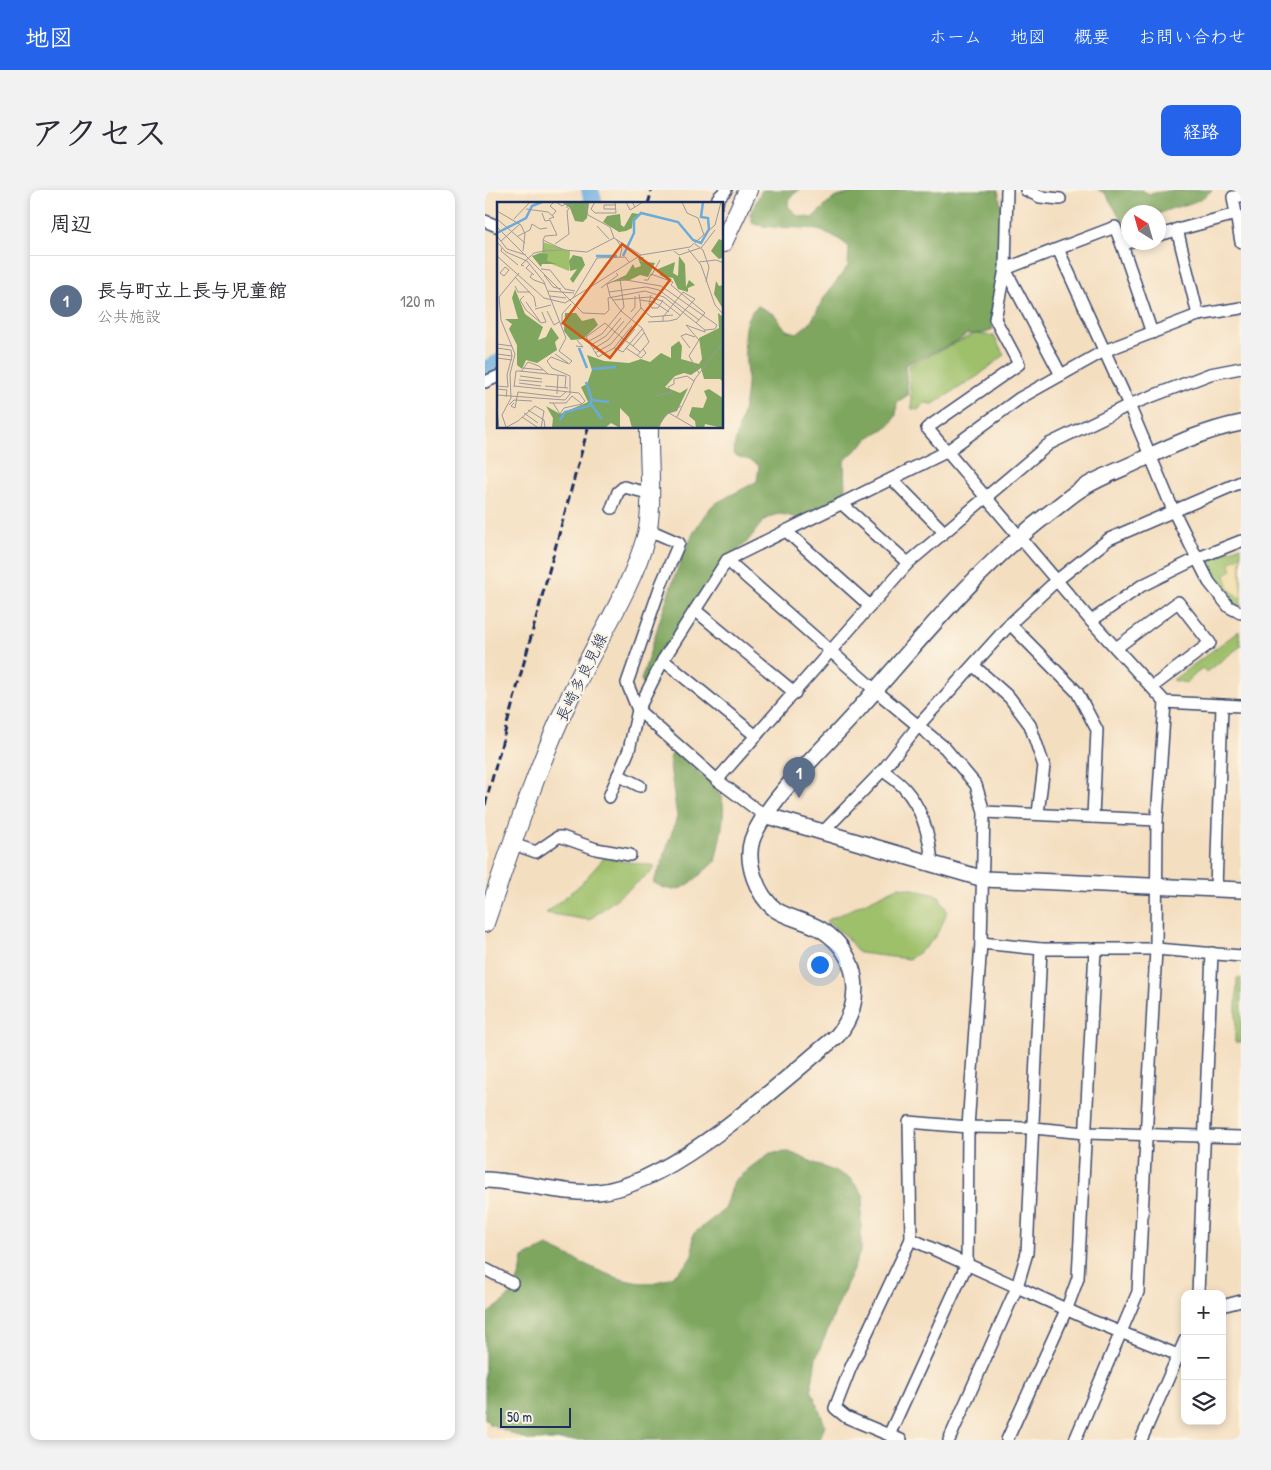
<!DOCTYPE html>
<html lang="ja">
<head>
<meta charset="utf-8">
<style>
  :root { --surface:#fff; --page:#f2f2f3; --text:#2b2b33; --muted:#7c7c81; --line:#e1e1e2; --accent:#2563eb }
  body { margin:0; font-family:"Patrick Hand","Klee One",sans-serif; background:var(--page); color:var(--text) }
  .controls { position:absolute; right:15px; bottom:15px; display:grid; overflow:hidden; border-radius:10px; box-shadow:0 2px 8px #0003 }
  .controls button { width:45px; height:45px; display:grid; place-items:center; padding:0; border:0; border-bottom:1px solid var(--line); background:var(--surface); color:var(--text); font:25px sans-serif }
  .compass { position:absolute; left:636px; top:15px; width:45px; height:45px; border-radius:50%; background:var(--surface); box-shadow:0 2px 8px #0003; rotate:323deg }
  .scale { position:absolute; left:15px; bottom:12px; width:71px; box-sizing:border-box; padding-left:5px; border:2px solid #1b2f5e; border-top:0; font-size:14px; line-height:18px; white-space:nowrap; color:#1b2f5e; -webkit-text-stroke:4px #fcf5e5; paint-order:stroke }
  .you { position:absolute; left:334px; top:774px; width:18px; height:18px; margin:-12px; border:4px solid #fff; border-radius:50%; background:#1a73e8; box-shadow:0 0 0 8px #1a73e833 }
  .badge { display:grid; place-items:center; width:32px; height:32px; border-radius:50%; background:var(--accent); color:#fff; font-size:16px; font-weight:700 }
  .pin { position:absolute; translate:-50% -41px; filter:drop-shadow(0 1px 2px #0008) }
  .pin::after { content:''; position:absolute; top:26px; width:18px; height:15px; background:inherit; clip-path:polygon(0 0,100% 0,50% 100%) }
  .list { margin:0; padding:0; list-style:none }
  h2 { display:flex; justify-content:space-between; align-items:center; height:65px; margin:0; padding:0 20px; font-size:21px }
  h2 small { font-size:16px; font-weight:400; color:var(--muted) }
  .list li { display:grid; grid-template-columns:32px 1fr auto; gap:15px; align-items:center; box-sizing:border-box; height:90px; padding:0 20px; border-top:1px solid var(--line) }
  .list b { display:block; font-size:19px; white-space:nowrap }
  .list p { margin:0; font-size:16px; white-space:nowrap; color:var(--muted) }
  .list em { font-size:16px; font-style:normal; color:var(--muted) }
  .icon { flex:none; width:28px; height:28px; fill:none; stroke:currentColor; stroke-width:2; stroke-linecap:round; stroke-linejoin:round }
  .map { position:relative; flex:none; width:756px; height:1250px; overflow:hidden; border-radius:10px }
  header { display:flex; align-items:center; gap:30px; box-sizing:border-box; height:70px; padding:0 25px; background:var(--accent); color:#fff }
  header strong { font-size:24px }
  nav { display:flex; gap:28px; margin-inline-start:auto; font-size:18px }
  .intro { display:flex; align-items:center; justify-content:space-between; box-sizing:border-box; height:120px; padding:0 30px }
  h1 { margin:0; font-size:35px }
  .button { padding:12px 22px; border-radius:10px; background:var(--accent); color:#fff; font-size:18px; font-weight:700 }
  main { display:flex; gap:30px; padding:0 30px }
  aside { flex:1; background:var(--surface); border-radius:10px; box-shadow:0 2px 8px #0003 }
  .map>svg:first-child { display:block }
</style>
</head>
<body>
<header>
<strong>地図</strong>
<nav><a>ホーム</a><a>地図</a><a>概要</a><a>お問い合わせ</a></nav>
</header>
<div class="intro"><h1>アクセス</h1><a class="button">経路</a></div>
<main>
<aside>
<h2>周辺<small></small></h2>
<ul class="list">
<li><span class="badge" style="background:#5c6f8a">1</span><div><b>長与町立上長与児童館</b><p>公共施設</p></div><em>120 m</em></li>
</ul>
</aside>
<div class="map">
<svg width="756" height="1250" viewBox="0 0 756 1250">
  <rect width="100%" height="100%" fill="#fcf5e5"/>
  <filter id="ink" filterUnits="userSpaceOnUse"><feTurbulence type="fractalNoise" baseFrequency=".02" numOctaves="2"/><feDisplacementMap in="SourceGraphic" scale="10" xChannelSelector="R" yChannelSelector="G"/><feConvolveMatrix kernelMatrix="1 2 1 2 8 2 1 2 1" color-interpolation-filters="sRGB"/></filter>
  <filter id="wash" filterUnits="userSpaceOnUse"><feTurbulence type="fractalNoise" baseFrequency=".0096" numOctaves="4" result="noise"/><feDisplacementMap in="SourceGraphic" scale="20" xChannelSelector="R" yChannelSelector="G"/><feGaussianBlur stdDeviation="1.12" result="paint"/><feColorMatrix in="noise" values="0 0 0 0 0 0 0 0 0 0 0 0 0 0 0 0 0 1.4 0 .05"/><feComposite in="paint" operator="in"/></filter>
  <g filter="url(#wash)">
    <rect width="100%" height="100%" fill="#f4dec0"/>
    <g fill="#9ec06a" stroke="#5c7864">
      <path d="M489,144L509,146L519,165L493,186L448,214L440,213L433,220L427,219L423,176Z"/>
      <path d="M756,356V418L735,402L722,375L724,368Z"/>
      <path d="M754,441L756,456L721,482L717,478L701,493L688,490Z"/>
      <path d="M119,668L170,676L166,682L104,730L61,723L95,695Z"/>
      <path d="M413,697L428,699L454,706L462,721C455,744 444,757 424,769L374,763L359,744L341,731Z"/>
      <path d="M752,788H756V852H750V849Z"/>
    </g>
    <g fill="#7ea65e" stroke="#4c6a5e">
      <path d="M277,0H314L304,8L303,16L313,26L327,28L349,8L376,0H513C518,20 519,57 516,78C512,99 505,117 508,139L500,143L482,144L471,152L420,175L423,205L412,212L411,225L405,235L385,247L359,271L360,302L352,309L315,330C276,311 275,345 253,360L161,498L156,490C172,444 194,352 226,317C230,312 263,297 272,291L274,276C265,267 255,270 248,263C252,241 261,218 262,195C264,171 249,132 273,116L290,125L301,140L312,143L326,132L338,109L363,76L364,57C332,28 304,43 268,34L265,24Z"/>
      <path d="M613,0H657L664,4L688,0H727C710,17 692,14 674,24V22H644L643,33L638,32L620,3Z"/>
      <path d="M189,562C204,575 227,589 236,607C243,621 233,656 230,672C208,688 197,712 168,692L175,678L192,627L184,568Z"/>
      <path d="M304,962L365,988L379,1006L376,1023V1060L331,1168L326,1199L340,1235L335,1250H42L5,1234L0,1229V1125C26,1108 34,1098 38,1068L62,1056C97,1070 154,1111 190,1084C195,1080 203,1073 206,1067C209,1061 207,1051 208,1044L240,1019L249,991L266,977L285,963Z"/>
    </g>
    <path fill="#eeda9e" stroke="#84847e" d="M756,366V409L744,399L740,384L747,380L745,372Z"/>
    <g fill="none" stroke-linecap="round" stroke-linejoin="round">
      <g stroke="#6aabde" stroke-width="18">
        <path d="M105,0L109,14"/>
        <path d="M0,180L14,173"/>
      </g>
    </g>
  </g>
  <g filter="url(#ink)">
    <g fill="none" stroke-linecap="round" stroke-linejoin="round">
      <g stroke="#3c496d" stroke-width="14">
        <g id="street">
          <path d="M522,0L520,79L576,185"/>
          <path d="M541,0L555,7L575,9"/>
          <path d="M232,14L233,8L241,0"/>
          <path d="M751,24L756,52"/>
          <path d="M0,31L14,37"/>
          <path d="M692,39L713,125"/>
          <path d="M674,45L751,24L748,7L756,6"/>
          <path d="M645,52L637,55L630,37L520,79L510,129L534,174L442,238L606,431L680,512L756,516"/>
          <path d="M637,55L667,143"/>
          <path d="M573,59L644,215L688,320L724,392L744,417L756,423"/>
          <path d="M0,192L14,186"/>
          <path d="M407,289L459,342"/>
          <path d="M357,314L423,373"/>
          <path d="M127,318L133,302L139,297L163,303"/>
          <path d="M301,341L385,416"/>
          <path d="M242,370L391,501L460,558L491,595L499,622L496,753L483,937L482,1074L404,1245"/>
          <path d="M210,420L310,503"/>
          <path d="M606,431L656,396L713,368L756,351"/>
          <path d="M525,434L592,502L612,540L608,627"/>
          <path d="M631,458L693,412L725,453L667,497"/>
          <path d="M178,470L271,546"/>
          <path d="M489,476L525,508L545,535L559,576L553,623"/>
          <path d="M398,580C404,586 413,591 419,598C437,618 445,647 447,674"/>
          <path d="M133,585L155,596"/>
          <path d="M232,590L423,373L564,254L644,215L725,184L756,178"/>
          <path d="M124,607L144,560L153,520L142,493L176,395L194,353L162,339"/>
          <path d="M499,622L672,630"/>
          <path d="M279,625L232,590L153,520L178,470L242,370L461,262L535,208L619,161L713,125L756,118"/>
          <path d="M337,643L398,580L433,536L525,434L571,391L624,349L756,292"/>
          <path d="M28,654L51,662L73,647H77L111,659L145,665"/>
          <path d="M731,699L737,515"/>
          <path d="M496,753L556,759H671L756,766"/>
          <path d="M426,1049L605,1130L693,1165"/>
          <path d="M0,1079L27,1093"/>
          <path d="M713,1104L727,763"/>
          <path d="M737,1116L756,1111"/>
          <path d="M416,1250L361,1227L350,1218L365,1179L426,1049L424,932L483,937L549,938L600,943L756,947"/>
          <path d="M464,1250L532,1097L542,1063L556,759"/>
          <path d="M522,1250L582,1118L593,1088L610,760"/>
          <path d="M590,1250L653,1102L671,759L672,630L680,512"/>
          <path d="M656,1250L700,1150"/>
        </g>
      </g>
      <g stroke="#3c496d" stroke-width="18">
        <g id="secondary">
          <path d="M279,625L499,689L756,700"/>
          <path d="M0,990C37,991 78,1005 113,1002C185,996 296,892 352,846C380,813 375,764 337,740C323,731 305,729 291,720C272,706 260,672 267,650C280,613 336,561 364,530C428,459 487,382 563,324C574,316 585,306 596,299C615,287 638,279 658,269C690,254 721,240 756,233"/>
        </g>
      </g>
      <g stroke="#3c496d" stroke-width="20">
        <g id="primary">
          <path d="M238,53L263,0"/>
          <path d="M0,733C26,658 50,581 84,509C108,456 145,403 161,347C169,320 163,268 164,238"/>
        </g>
      </g>
      <use href="#street" stroke="#fff" stroke-width="11"/>
      <use href="#secondary" stroke="#fff" stroke-width="15"/>
      <use href="#primary" stroke="#fff" stroke-width="18"/>
      <g stroke="#1b2f5e" stroke-width="3" stroke-dasharray="8 4" stroke-linecap="butt">
        <path d="M163,14L167,0"/>
        <path d="M0,615L103,238"/>
      </g>
    </g>
  </g>
  <g text-anchor="middle" stroke-width="4.5" stroke-linejoin="round" paint-order="stroke">
    <g font-size="16" fill="#1b2f5e" stroke="#fcf5e5">
      <text transform="translate(96 487) rotate(-64)" y="6">長崎多良見線</text>
    </g>
  </g>
  <g transform="translate(12 12)">
    <rect width="226" height="226" fill="#f4dec0"/>
    <path d="M46,40L73,49L72,69L37,55L45,51Z" fill="#9ec06a"/>
    <path d="M65,0L92,1L90,16L86,20L78,19L73,6ZM135,11L142,12L136,17L135,26L129,29L122,30L106,20L110,14L123,12L124,23L127,25ZM222,37L226,39L227,55L222,57L214,49ZM43,51L51,52L50,59L60,62H45L44,65L35,54ZM76,53L85,55L88,63L76,81L73,77L80,67L73,69L72,59ZM182,54L188,62L189,85L192,78L198,83L191,86V90L181,87L176,76L164,74L161,67L178,60L176,71L181,74ZM147,55L144,59L158,61L151,75L143,73L133,78L114,80L129,73L136,62L138,66L144,64L141,56ZM219,79L222,84L226,83V107L217,92ZM18,87L28,112L46,125L41,138L49,135L54,125L62,136L58,140L60,148L40,161L29,158L25,167L20,163V143L12,127L15,122L8,117H21L15,96ZM68,111H79L85,119L97,116L101,123L86,137L74,138L67,129ZM221,111L226,115V180L223,177H207L204,166L194,173L187,171L178,174L168,185L183,191L191,186L180,209L170,212L161,226H135L132,215L123,206V226L114,221L108,226H55L56,216L49,204L63,212L91,200L84,185L90,182L95,168L90,153L107,159L132,161L144,157L153,160L164,151L174,156V145L182,139L185,144L184,157L202,162L205,157L202,136L222,126ZM212,187L226,196V226L208,222L207,226H199L198,219L192,214L195,205L206,206L210,196L207,189Z" fill="#7ea65e"/>
    <path fill="none" stroke="#6aabde" stroke-width="2.5" d="M0,31L29,16L35,4L45,0M99,54H120M126,54L137,31V18L144,11L181,20L196,38L204,41L212,27L211,16L204,15L206,0M82,146L90,166M95,167L119,165M89,180L95,198M94,202L105,217M63,218L68,210L92,204L95,198L112,200"/>
    <path fill="none" stroke="#9d9899" stroke-width="1" d="M59,0L65,4L70,1V6M87,0L91,13L113,25L117,36L144,53M98,0L94,7L98,11H119L118,0M119,0H129L133,8L138,5M135,0L138,5L146,0M185,0L190,11L201,16L207,33M119,3H107V7H119M29,7L51,10L57,15L52,17M0,9L24,23L28,32L26,49M45,11L48,19L53,18L60,33L48,34L46,38M55,14L59,9L53,4L57,0M0,17L28,41M17,17L33,0M100,24L112,37M0,25L86,111L108,112L112,108L111,96L148,89L167,95L208,128M0,34L10,47L29,53M21,34L33,28L35,22L43,27L50,26M119,37L125,46L123,55M4,39L23,22M0,40L9,50L30,59L47,80L69,136L62,149L75,159L72,162L54,155L50,159L55,166L73,174V192L68,198L0,193M58,42L72,32L70,9L77,0M198,42L206,48L212,65L209,80M5,46L4,49L21,63M204,46L218,28M191,47L204,63L218,103L227,113M47,49L64,48M177,49L182,53L203,46M90,50L117,36M0,54L47,96L68,101L144,53L193,45L218,23L224,0M202,60L219,58L227,61M33,62L29,66L37,73M27,64L24,63L37,51L47,49L46,38L67,48L90,50M8,65L12,68L7,74L3,71ZM44,67L53,68L68,87L78,89M35,72L33,75L37,78L48,82M47,73L56,85L64,87M154,74L163,58M18,75L37,95L39,105M147,78H151L154,72L176,80L174,83L208,111L199,121M18,84L21,90H33M104,86L121,73L119,71M51,89L77,91M112,90L149,85L162,88L202,118M142,92L144,106L154,115L176,113M154,93L152,102L155,106H161L166,98M27,94L23,98L29,108L44,121M53,94L69,96M76,96L100,56L128,55L132,60M116,98L153,95L165,99L184,114M143,98L157,100L172,110M29,100L44,121L49,120L45,110M38,107L54,103M50,109L57,123L62,120M134,110L138,105V94M151,120L170,119H172L180,117L198,97L186,90L166,115V119M65,123V112L74,102M135,124L125,136L117,146L101,155L89,135L108,121L118,130L122,133L125,136L136,144M202,138L192,154L202,171M92,139L105,132L127,105L123,77M0,142L15,144M94,143L109,134L124,116M79,144L86,145L80,138M0,146L14,148L15,154L10,173L11,185L0,184M117,146L126,150L145,127M129,146L144,156L149,151L146,147M193,146L184,134L189,132L198,135M96,147L111,138L127,119M121,148L138,127M143,150L136,144L147,131M98,151L114,142L144,106M0,152L15,154M58,152L71,161M140,154L152,140L145,126L124,109L113,94L110,82L123,77L164,84L220,123L218,127L208,128V130L189,123L202,138M0,156L15,158M26,166L46,168M23,169L69,174L68,186M24,170L31,160L42,164L51,172M23,174L45,177M22,178L45,180M22,181L44,184M17,184L82,191L88,199L85,202M48,184L71,186M17,185L19,169H23M0,187L10,188L9,195M60,192L61,173M158,194L175,190L171,185L177,182V177L190,174L197,179M17,201L14,204L18,206L21,190L63,195L69,190M52,201H69L75,194L85,202M56,201L63,212L67,206L85,202M12,203L17,198L35,199M184,204L172,211L198,226M0,207L2,226M31,208L47,218L48,226M27,211L41,221M25,215L40,225M180,215L198,177L227,139M9,225L5,213L14,196L13,172L18,152L4,118L2,95L22,71M8,226L21,219L38,204L47,209L44,226M162,226L165,217L172,211"/>
    <path fill="#d45514" fill-opacity="0.15" stroke="#d45514" stroke-width="2.5" d="M125,42L173,78L113,156L66,121Z"/>
    <rect width="226" height="226" fill="none" stroke="#1b2f5e" stroke-width="2.5"/>
  </g>
</svg>
<div class="controls">
<button>+</button>
<button>−</button>
<button><svg class="icon" aria-label="layers" viewBox="0 0 24 24"><path d="M12 4l9 5-9 5-9-5zM3 14l9 5 9-5"/></svg></button>
</div>
<svg class="compass" viewBox="-18 -18 36 36"><path d="M0-13l5 13h-10z" fill="#e53935"/><path d="M0 13l5-13h-10z" fill="#7c7c81"/></svg>
<div class="scale">50 m</div>
<div class="you"></div>
<div class="pin badge" style="left:314px;top:608px;background:#5c6f8a">1</div>
</div>
</main>
</body>
</html>
